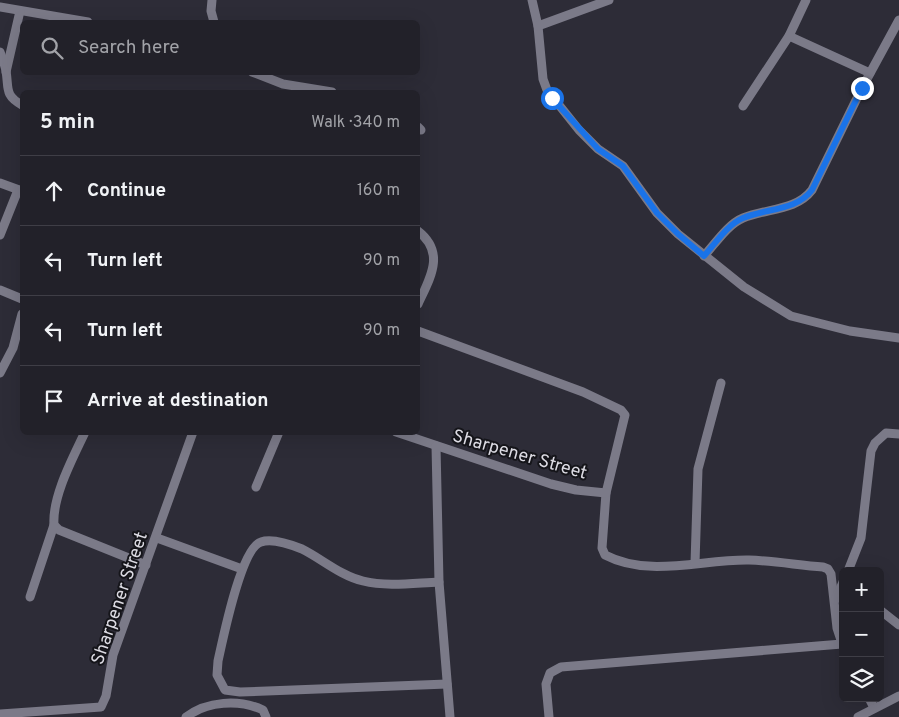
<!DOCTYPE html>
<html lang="en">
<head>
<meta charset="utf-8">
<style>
  :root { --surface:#222129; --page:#2a2931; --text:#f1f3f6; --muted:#a2a3a8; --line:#3f3e46 }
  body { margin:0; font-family:Overpass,sans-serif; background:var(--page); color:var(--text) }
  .controls { position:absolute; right:15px; bottom:15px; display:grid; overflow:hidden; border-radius:8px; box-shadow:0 5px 20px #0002 }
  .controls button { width:45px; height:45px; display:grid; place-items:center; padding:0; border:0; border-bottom:1px solid var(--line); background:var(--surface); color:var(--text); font:25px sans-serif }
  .stop { position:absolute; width:15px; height:15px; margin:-11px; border:4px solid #1a73e8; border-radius:50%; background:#fff }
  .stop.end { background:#1a73e8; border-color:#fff; box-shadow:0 1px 5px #0008 }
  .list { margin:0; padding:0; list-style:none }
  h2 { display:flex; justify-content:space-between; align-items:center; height:65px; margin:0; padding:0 20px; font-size:21px }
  h2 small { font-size:16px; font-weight:400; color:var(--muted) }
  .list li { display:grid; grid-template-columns:32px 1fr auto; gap:15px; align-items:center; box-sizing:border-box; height:70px; padding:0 20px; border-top:1px solid var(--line) }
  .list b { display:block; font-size:19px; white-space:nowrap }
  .list em { font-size:16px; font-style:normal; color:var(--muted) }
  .icon { flex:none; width:28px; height:28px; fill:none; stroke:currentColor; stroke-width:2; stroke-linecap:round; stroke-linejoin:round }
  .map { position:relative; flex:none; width:899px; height:717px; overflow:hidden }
  .search { position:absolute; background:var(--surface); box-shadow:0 5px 20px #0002; left:20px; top:20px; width:400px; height:55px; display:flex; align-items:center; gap:12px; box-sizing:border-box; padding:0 18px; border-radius:8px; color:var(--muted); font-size:19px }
  .panel { position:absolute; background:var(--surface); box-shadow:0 5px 20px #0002; left:20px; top:90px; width:400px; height:345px; border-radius:8px }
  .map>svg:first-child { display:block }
</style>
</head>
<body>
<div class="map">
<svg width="899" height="717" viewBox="0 0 899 717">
  <rect width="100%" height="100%" fill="#2d2c37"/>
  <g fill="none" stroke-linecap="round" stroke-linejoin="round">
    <g stroke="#7b7a88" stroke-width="9">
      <path d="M212,0L211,11L214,22"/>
      <path d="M532,0L538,26L543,79L547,90L579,130L598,149L623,166L657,213L678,234L744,287L791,316L850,331L899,338"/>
      <path d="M0,7L88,22"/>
      <path d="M538,26L609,0"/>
      <path d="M789,36L870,73"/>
      <path d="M0,52C2,58 5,65 6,71C9,88 4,95 22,105"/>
      <path d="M6,72L20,11"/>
      <path d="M252,72L283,84L332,92"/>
      <path d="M743,106L789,36L806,0"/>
      <path d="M418,127L421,130"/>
      <path d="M0,183L22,191"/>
      <path d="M418,231C446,253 430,278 418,304"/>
      <path d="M0,235L18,190"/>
      <path d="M704,256C715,244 728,224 743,218C767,208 796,211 812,190L862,88L899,20"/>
      <path d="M0,290L22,299"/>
      <path d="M418,331L583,392L621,410L625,415L606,493L602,548L605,555C649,578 702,559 749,560C774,561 798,565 823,567L828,569L831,574L837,628L843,646"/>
      <path d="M0,373L13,348L22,314"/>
      <path d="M85,432C73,458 52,496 54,525L59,530L146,565"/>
      <path d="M396,432L551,484L576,490L606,493"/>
      <path d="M436,446L439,582L450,717"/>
      <path d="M256,487L279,432"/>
      <path d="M157,538L242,569"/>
      <path d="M695,563L698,469L721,383"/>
      <path d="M848,571L861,538L871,451L875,443L886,433L899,434"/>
      <path d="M439,582C414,583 387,587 363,581C341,576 322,559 302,549C292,545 272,538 261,542C241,548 223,639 218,661L217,675L225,690L240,692L447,684"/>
      <path d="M30,597L54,525"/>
      <path d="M835,600L843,582"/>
      <path d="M880,610L899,625"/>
      <path d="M869,698L874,708"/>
      <path d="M0,714L101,707L106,696L113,655L193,432"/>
      <path d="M186,717C207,701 239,699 263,710L266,717"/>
      <path d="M549,717L546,684L550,673L561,667L842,644"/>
      <path d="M858,717L899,696"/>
    </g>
  </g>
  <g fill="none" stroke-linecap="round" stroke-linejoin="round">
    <path stroke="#1a73e8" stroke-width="6" d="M552,98L598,149L623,166L657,213L678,234L704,256C715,244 728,224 743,218C767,208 796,211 812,190L862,88"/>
  </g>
  <g text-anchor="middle" stroke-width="4" stroke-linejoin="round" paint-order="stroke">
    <g font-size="18" fill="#dcdbe3" stroke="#15151a">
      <text transform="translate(520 454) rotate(16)" y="6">Sharpener Street</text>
      <text transform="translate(119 598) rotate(-71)" y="6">Sharpener Street</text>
    </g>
  </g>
</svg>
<div class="controls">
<button>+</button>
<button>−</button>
<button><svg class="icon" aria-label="layers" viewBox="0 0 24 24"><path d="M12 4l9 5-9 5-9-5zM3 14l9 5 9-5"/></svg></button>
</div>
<div class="stop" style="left:552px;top:98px"></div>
<div class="stop end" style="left:862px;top:88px"></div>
<div class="search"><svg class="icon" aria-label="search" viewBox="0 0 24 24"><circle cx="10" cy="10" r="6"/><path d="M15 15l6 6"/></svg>Search here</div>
<section class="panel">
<h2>5 min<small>Walk · 340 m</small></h2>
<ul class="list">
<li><svg class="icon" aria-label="ahead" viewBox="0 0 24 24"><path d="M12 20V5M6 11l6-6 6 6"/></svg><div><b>Continue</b></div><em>160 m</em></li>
<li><svg class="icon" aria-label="left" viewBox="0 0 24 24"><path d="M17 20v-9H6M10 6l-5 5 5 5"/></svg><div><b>Turn left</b></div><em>90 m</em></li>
<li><svg class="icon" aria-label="left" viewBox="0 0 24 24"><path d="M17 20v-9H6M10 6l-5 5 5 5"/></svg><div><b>Turn left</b></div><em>90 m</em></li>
<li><svg class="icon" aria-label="arrive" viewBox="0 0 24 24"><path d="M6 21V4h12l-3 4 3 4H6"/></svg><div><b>Arrive at destination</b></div></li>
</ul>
</section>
</div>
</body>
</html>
